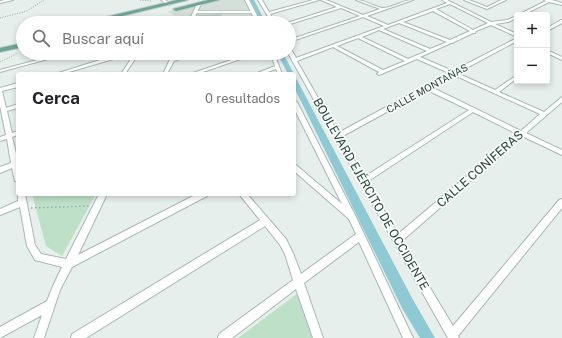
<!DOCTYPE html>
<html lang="es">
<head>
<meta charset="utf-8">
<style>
  :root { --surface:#fff; --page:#f6f6f6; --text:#202124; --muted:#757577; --line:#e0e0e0 }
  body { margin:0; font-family:"Public Sans",sans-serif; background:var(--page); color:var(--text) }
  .controls { position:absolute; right:12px; top:12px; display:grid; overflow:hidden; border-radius:4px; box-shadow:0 2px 6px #0003 }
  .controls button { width:36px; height:36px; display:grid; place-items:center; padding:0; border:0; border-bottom:1px solid var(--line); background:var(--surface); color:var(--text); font:20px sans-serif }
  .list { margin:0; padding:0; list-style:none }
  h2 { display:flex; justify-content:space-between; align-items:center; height:52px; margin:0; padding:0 16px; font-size:17px }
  h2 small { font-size:13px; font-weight:400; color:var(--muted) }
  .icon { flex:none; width:22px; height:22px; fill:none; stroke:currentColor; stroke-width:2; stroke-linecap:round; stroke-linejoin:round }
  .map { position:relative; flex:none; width:562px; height:338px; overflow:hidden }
  .search { position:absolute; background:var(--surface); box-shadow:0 2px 6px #0003; left:16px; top:16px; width:280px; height:44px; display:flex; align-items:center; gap:10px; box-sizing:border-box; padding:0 14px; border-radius:22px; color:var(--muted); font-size:15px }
  .panel { position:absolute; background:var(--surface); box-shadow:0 2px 6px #0003; left:16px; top:72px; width:280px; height:124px; border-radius:4px }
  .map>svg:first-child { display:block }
</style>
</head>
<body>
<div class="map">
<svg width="562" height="338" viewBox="0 0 562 338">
  <rect width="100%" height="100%" fill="#e6efeb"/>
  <path fill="#d4dfda" d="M217,0H247L257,18L240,23H190L194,16L176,17L168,11Z"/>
  <g fill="#bfe0c8">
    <path d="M32,194H96L62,256L46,246Z"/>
    <path d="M302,290L315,338H238Z"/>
  </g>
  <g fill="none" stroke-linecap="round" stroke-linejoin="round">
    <g fill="#8ec9d4" fill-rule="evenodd">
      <path d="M250,0H254L266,23H262Z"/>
      <path d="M277,53H283L294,74H288Z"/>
      <path d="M294,78L297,80L412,298L435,338H420L402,308L294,87Z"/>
    </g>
  </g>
  <path fill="#bbcac4" d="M222,14L220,23H194L198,15Z"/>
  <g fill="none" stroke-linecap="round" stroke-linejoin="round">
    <g stroke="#a8b8b2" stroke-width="3">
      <path id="lane" d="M196,12H253"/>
    </g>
    <g stroke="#a8b8b2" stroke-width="2">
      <g id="street">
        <path d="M5,0H13L0,3V1Z"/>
        <path d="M161,0H165L171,4L168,5Z"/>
        <path d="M245,0H249L261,23H257L255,20L243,23H237L254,18Z"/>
        <path d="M258,0H262L269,12L313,0H319L270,14L276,23H272Z"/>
        <path d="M321,0H326L363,15L380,9L356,0C366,0 376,8 384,8C394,7 403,0 413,0L367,16L388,25L447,3L442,0H447L491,22L507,20L517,16V18L508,22L495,24L517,34V37L491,25L476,31L475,33H473L454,42L453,43H451L420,57L453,71L517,38V41L457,73L495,90L517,75V78L499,92L544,112L562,97V102L526,133L562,150V155L522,136L402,241L453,326L559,200L562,199V208L458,336L459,338H448L334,136L288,53L289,49H291L296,58L384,26L363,17L289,42V40L360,16L341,8L290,24L287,23L337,7ZM450,4L488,23L473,30L436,9ZM433,11L470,31L450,40L403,22ZM399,23L447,42L430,49L383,29ZM379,30L427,51L408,59L362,37ZM358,38L405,61L383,70L337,46ZM333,47L379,72L377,74L379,75L417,59L449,73L338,133L297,61ZM454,75L540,114L521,131L431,87ZM427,90L469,110L364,177L341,137ZM473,112L517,134L398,234L367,182Z"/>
        <path d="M464,0H469L487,7L501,0H506L487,9Z"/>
        <path d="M544,0H552L562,3V5L549,2L523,15H518L546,1Z"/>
        <path d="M199,3L201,4L192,23H188L197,4Z"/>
        <path d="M561,20H562V23L547,31V28Z"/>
        <path d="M547,50L562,57V60L547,53Z"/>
        <path d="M63,53H70L0,72V70Z"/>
        <path d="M95,53H99L104,59L127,53H134L62,74H55L100,60Z"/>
        <path d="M135,53H139L125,74H121Z"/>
        <path d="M173,53H177L175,57L191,53H198L174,61L167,74H163Z"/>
        <path d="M252,53H258L197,74H190Z"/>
        <path d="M270,53H274L282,74H278L276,69L262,74H255L275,66Z"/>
        <path d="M18,83V87L2,91L6,108L18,104V108L7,111L12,133L18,131V135L12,137L18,161V182L15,181L12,168L0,173V167L11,163L7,139L0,141V137L6,135L0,106V88Z"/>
        <path d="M294,100L297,102L357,219L413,338H403L359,242L304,283L323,338H313L296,289L232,338H218L219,334L293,280L285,254L280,245L265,226L86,338H71L72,334L260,220L239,194H247L286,239L293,253L301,274L356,234L349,219L294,171V165H296L342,204L294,108Z"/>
        <path d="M18,193V194H25L35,245L41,254L66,259L99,194H107L78,255L197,194H208L207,196L72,267L60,290L44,338H34L42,315L0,338V327L47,301L53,286L62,267L35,260L27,246L20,207L0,215V209L18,201Z"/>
      </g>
    </g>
    <g stroke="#c2cac8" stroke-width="2">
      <g id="primary">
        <path d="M177,0H188L93,23H81Z"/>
        <path d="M208,0H219L176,11L173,9Z"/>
        <path d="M23,43V47L0,52V48Z"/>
      </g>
    </g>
    <g stroke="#86b3a5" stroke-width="1" stroke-dasharray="1 1.5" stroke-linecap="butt">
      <path d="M140,0L151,1"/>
      <path d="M0,18L27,11L44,0"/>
      <path d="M0,62L18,53"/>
    </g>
    <path stroke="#86b3a5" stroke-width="1.5" stroke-dasharray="1.5 2.5" stroke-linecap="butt" d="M31,208L89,206"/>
    <use href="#lane" stroke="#fff" stroke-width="2"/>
    <use href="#street" fill="#fff" fill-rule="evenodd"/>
    <use href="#primary" fill="#6aa596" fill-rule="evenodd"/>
  </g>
  <g text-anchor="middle" stroke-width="3.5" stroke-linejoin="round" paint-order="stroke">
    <g font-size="10" fill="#24423a" stroke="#f7fbf9">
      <text transform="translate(427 88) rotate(-29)" y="4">CALLE MONTAÑAS</text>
    </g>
    <g font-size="12" fill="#24423a" stroke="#f7fbf9">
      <text transform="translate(480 169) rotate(-41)" y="4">CALLE CONÍFERAS</text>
      <text transform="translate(371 194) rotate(60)" y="4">BOULEVARD EJÉRCITO DE OCCIDENTE</text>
    </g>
  </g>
</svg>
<div class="controls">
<button>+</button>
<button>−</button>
</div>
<div class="search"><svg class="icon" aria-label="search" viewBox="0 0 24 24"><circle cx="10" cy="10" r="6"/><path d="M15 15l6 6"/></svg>Buscar aquí</div>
<section class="panel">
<h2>Cerca<small>0 resultados</small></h2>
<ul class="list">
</ul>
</section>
</div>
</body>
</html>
